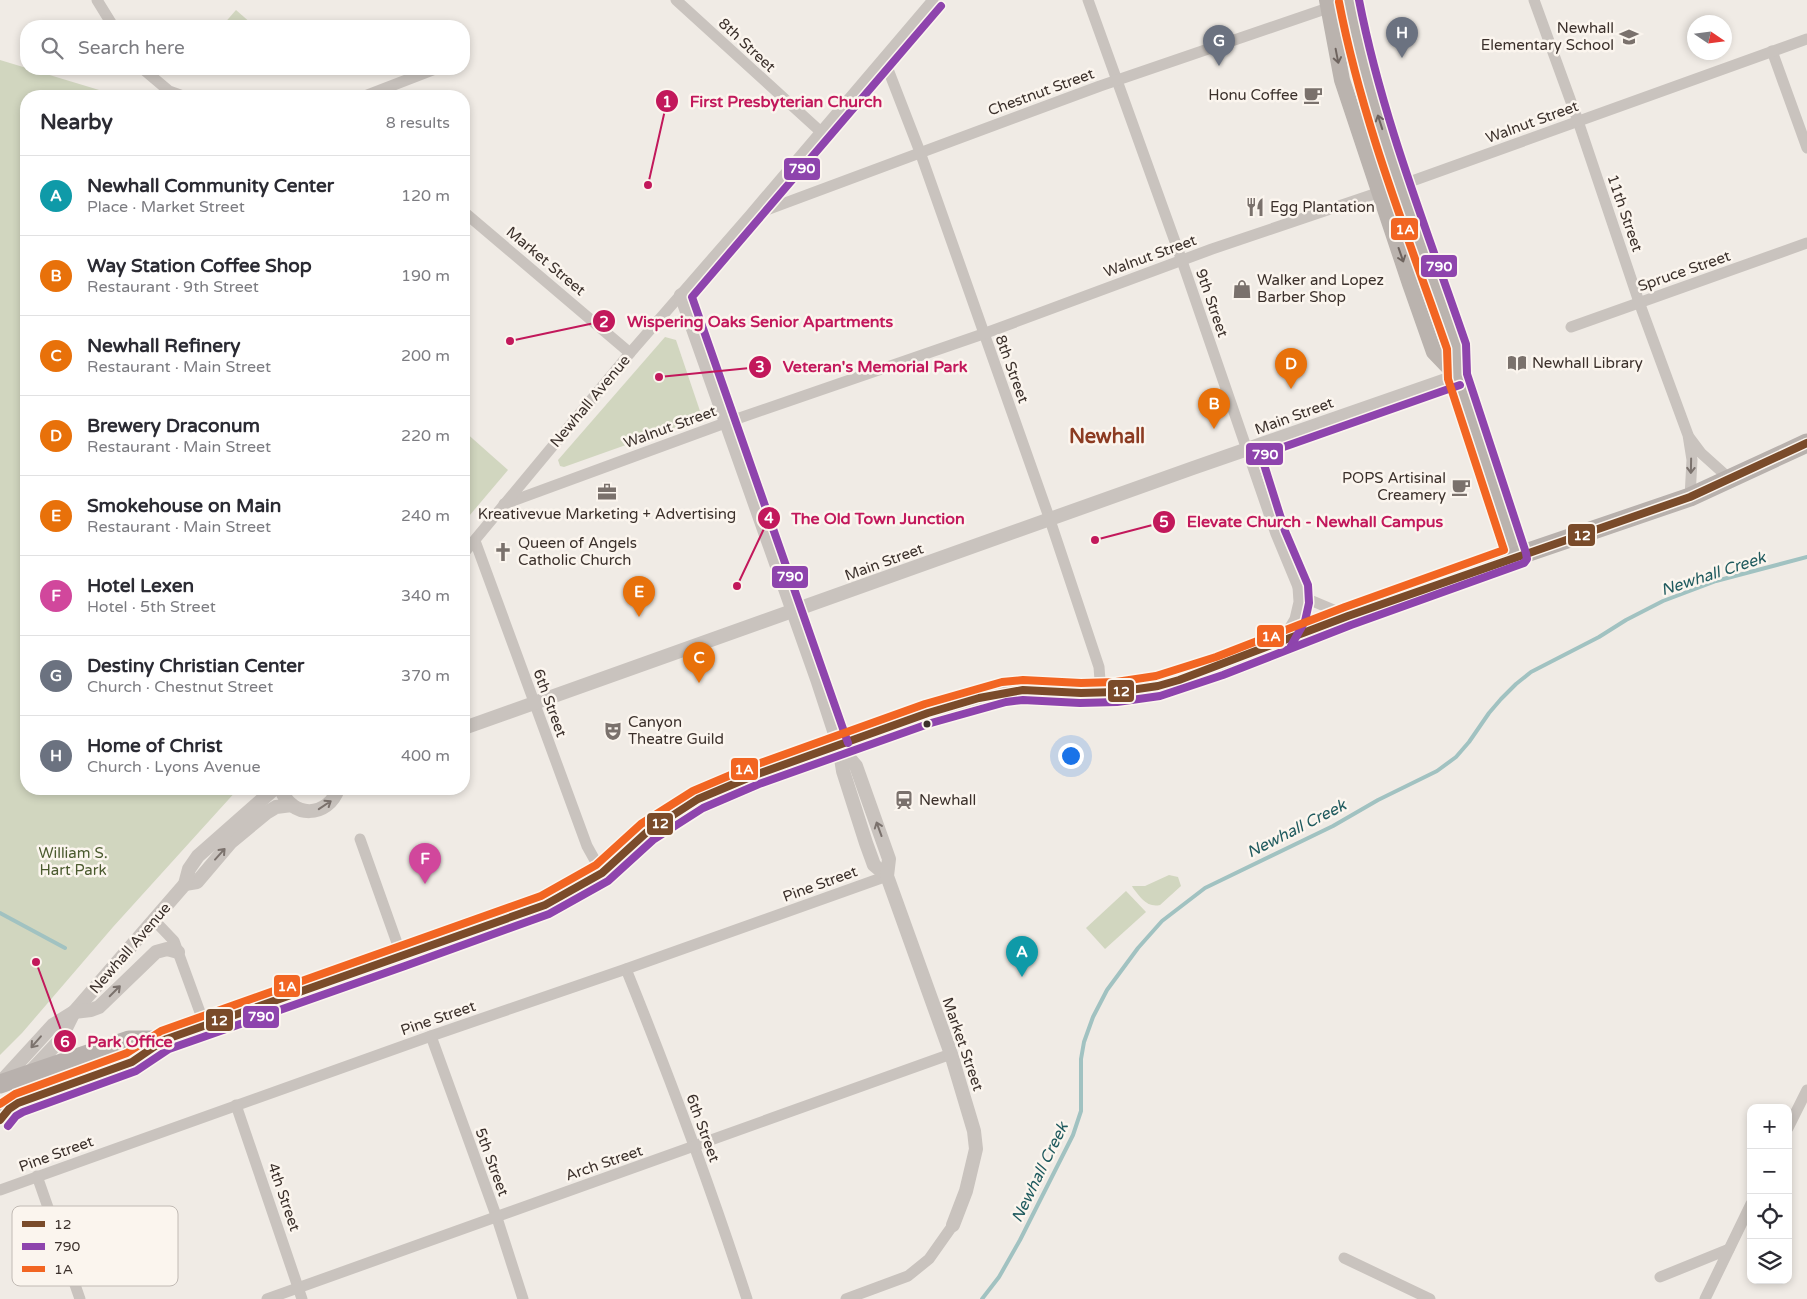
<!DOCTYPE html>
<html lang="en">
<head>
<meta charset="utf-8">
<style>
  :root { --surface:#fff; --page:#f2f2f3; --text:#2b2b33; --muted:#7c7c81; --line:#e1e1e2; --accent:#d93025 }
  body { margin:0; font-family:"Varela Round",sans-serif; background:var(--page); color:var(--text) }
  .controls { position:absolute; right:15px; bottom:15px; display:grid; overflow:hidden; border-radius:10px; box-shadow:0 2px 8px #0003 }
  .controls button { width:45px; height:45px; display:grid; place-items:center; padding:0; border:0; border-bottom:1px solid var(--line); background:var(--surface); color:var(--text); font:25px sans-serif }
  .compass { position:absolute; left:1687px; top:15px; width:45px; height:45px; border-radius:50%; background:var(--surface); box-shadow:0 2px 8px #0003; rotate:103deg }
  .you { position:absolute; left:1070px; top:755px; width:18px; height:18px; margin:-12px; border:4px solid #fff; border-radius:50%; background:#1a73e8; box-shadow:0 0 0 8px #1a73e833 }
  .badge { display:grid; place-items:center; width:32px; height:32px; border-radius:50%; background:var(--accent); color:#fff; font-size:16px; font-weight:700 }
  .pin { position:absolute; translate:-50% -41px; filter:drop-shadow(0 1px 2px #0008) }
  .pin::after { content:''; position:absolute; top:26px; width:18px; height:15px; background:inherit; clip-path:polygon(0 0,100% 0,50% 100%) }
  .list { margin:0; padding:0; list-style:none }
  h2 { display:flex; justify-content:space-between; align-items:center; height:65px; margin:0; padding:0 20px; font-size:21px }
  h2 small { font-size:16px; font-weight:400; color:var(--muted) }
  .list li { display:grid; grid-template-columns:32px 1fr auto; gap:15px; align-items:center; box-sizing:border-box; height:80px; padding:0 20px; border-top:1px solid var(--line) }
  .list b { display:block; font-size:19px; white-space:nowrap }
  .list p { margin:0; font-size:16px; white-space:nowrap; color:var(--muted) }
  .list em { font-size:16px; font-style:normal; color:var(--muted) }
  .icon { flex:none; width:28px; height:28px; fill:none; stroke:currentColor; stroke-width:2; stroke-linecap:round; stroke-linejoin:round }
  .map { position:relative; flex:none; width:1807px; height:1299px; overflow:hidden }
  .search { position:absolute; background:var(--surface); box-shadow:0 2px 8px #0003; left:20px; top:20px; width:450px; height:55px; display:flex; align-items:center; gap:12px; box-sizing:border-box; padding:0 18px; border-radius:20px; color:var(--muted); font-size:19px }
  .panel { position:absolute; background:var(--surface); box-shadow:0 2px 8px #0003; left:20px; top:90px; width:450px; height:705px; border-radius:20px }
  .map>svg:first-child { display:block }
</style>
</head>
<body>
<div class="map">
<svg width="1807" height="1299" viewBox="0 0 1807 1299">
  <rect width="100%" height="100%" fill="#f0ebe5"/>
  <g fill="#d1d6bf">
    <path d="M236,10L252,24L250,26H222Z"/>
    <path d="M0,60L119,96H26V789H238L113,927L22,1033L0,1055Z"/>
    <path d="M665,337L676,340L701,414L699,419L564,467L560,466L558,460Z"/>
    <path d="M464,431L508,470L464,522Z"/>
    <path d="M1169,875L1178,877L1181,886L1160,905C1147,908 1140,897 1133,888L1132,886H1145Z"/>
    <path d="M1126,891L1146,912L1105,949L1086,928Z"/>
  </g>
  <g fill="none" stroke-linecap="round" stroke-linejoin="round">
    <g stroke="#a1c2c1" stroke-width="4">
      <path d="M0,913L65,948"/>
      <path d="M982,1299L999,1277L1020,1240L1073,1135L1081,1111V1059L1084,1042L1093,1017L1107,990L1138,948L1162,921L1205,888L1333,826L1378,800L1437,771L1456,757L1469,742L1489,713L1501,699L1516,684L1531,672L1599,637L1626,620L1663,601L1716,581L1807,557"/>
    </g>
    <g stroke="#c9c3be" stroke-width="11">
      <path d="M97,0L113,26"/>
      <path d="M676,0L821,132"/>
      <path d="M1088,0L1182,261L1276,534L1298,587L1299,602L1295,619L1282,641"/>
      <path d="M1534,0L1578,121L1639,302L1688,435L1692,460L1690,497"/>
      <path d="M1772,51L1807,148"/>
      <path d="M884,59L920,152L1050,520L1099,667L1101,693"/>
      <path d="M143,69L169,91L183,96"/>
      <path d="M365,96L435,69"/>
      <path d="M464,212L630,353"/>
      <path d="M753,215L1100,86L1328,8L1343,0"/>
      <path d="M1571,327L1807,243"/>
      <path d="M1689,437L1701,453L1731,480"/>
      <path d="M504,504L725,423L983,334L1212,249L1401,185L1807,39"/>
      <path d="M475,541L587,846L602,873"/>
      <path d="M464,553L630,353L750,215L933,0"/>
      <path d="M1298,587L1310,600L1348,616"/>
      <path d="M360,839L402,957"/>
      <path d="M154,920L174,941L205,1026"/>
      <path d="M626,969C670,1078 711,1188 747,1299"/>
      <path d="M431,1036L497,1218L523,1299"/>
      <path d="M236,1105L302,1299"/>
      <path d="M1788,1128L1807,1090"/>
      <path d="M37,1176L80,1299"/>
      <path d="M0,1190L431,1036L626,969L887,876"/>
      <path d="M1344,1258L1430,1299"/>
      <path d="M1660,1277L1729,1249"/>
      <path d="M267,1299L951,1054"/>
      <path d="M846,1299L908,1276L929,1259L953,1225"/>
      <path d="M1705,1299L1751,1204"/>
    </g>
    <g stroke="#c9c3be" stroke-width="14">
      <path d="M681,295L818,682L839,746L843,771L866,843L874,865L887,876"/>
      <path d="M464,728L1193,468L1457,376"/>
      <path d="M839,746L856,766L889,859L887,876L951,1054L974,1131L976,1149L966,1191L953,1225"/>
      <path d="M281,789C291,819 328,818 338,789"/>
      <path d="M185,884L197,882L231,842L266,813L276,807L292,805"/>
      <path d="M29,1073L60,1040L74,1012L185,884L189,869L198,856L274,789"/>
      <path d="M0,1083L53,1025L74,1012L91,1010L99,1007L156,952L167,949L178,952"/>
    </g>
    <g stroke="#bab3ae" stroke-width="16">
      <path d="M1327,0L1342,80L1410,284L1434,352L1457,376"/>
      <path d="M1349,0C1353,21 1357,42 1362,63C1388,160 1425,253 1457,347V376L1517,556"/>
    </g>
    <g stroke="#b8b1ad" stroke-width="19">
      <path d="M0,1084L129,1040H164"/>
      <path d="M9,1109L34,1096L132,1062L164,1040L402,957L545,905L602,873L647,832L673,814L698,799L755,775L928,713L979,698L1023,690L1081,693L1117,692L1158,686L1179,680L1219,666L1348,616L1517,556L1690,497L1807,443"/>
    </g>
    <g stroke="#fbf5ee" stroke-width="11">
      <path id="bus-1" d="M0,1120L9,1109L18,1103L132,1062L164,1040L545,905L602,873L647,832L698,799L755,775L928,713L979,698L1023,690L1081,693L1117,692L1158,686L1179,680L1348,616L1690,497L1807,443"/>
    </g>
    <g stroke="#fbf5ee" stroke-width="11">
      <g id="bus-2">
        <path d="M1291,646L1305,621L1309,603L1308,585L1285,531L1261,455L1460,385"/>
        <path d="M848,743L692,297L941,6"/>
        <path d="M8,1126L16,1116L23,1112L136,1071L169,1049L405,966L549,914L608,881L653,840L703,808L759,784L931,723L1006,702L1023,700L1080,703L1117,702L1160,696L1223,675L1351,625L1524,563L1527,559L1526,553L1467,374L1466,344C1427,230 1382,118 1359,0"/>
      </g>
    </g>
    <g stroke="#fbf5ee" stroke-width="11">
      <path id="bus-3" d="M0,1104L15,1094L127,1053L161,1031L541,896L596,865L641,824L693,791L752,766L925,704L1002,682L1023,680L1081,683L1116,682L1156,676L1216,657L1345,607L1504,550L1448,379L1447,349C1407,234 1362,121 1339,2"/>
    </g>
    <use href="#bus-1" stroke="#7a4b2a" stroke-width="8"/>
    <use href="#bus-2" stroke="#8e44ad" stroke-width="8"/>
    <use href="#bus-3" stroke="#f26522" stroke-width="8"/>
  </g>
  <defs><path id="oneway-shaft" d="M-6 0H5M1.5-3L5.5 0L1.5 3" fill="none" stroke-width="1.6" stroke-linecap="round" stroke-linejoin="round" transform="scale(1.25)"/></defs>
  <g stroke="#6e645f">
    <use href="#oneway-shaft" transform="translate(1337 56) rotate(79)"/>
    <use href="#oneway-shaft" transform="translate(1380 122) rotate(-108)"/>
    <use href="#oneway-shaft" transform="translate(1401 255) rotate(71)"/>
  </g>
  <g stroke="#7b726d">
    <use href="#oneway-shaft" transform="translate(1691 466) rotate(91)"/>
    <use href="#oneway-shaft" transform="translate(325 805) rotate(-34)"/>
    <use href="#oneway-shaft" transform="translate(879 829) rotate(-110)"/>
    <use href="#oneway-shaft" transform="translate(220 854) rotate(-48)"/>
    <use href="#oneway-shaft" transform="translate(115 991) rotate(-45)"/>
    <use href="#oneway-shaft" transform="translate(36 1042) rotate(131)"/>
  </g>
  <defs>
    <g id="school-bare" transform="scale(1.5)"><path d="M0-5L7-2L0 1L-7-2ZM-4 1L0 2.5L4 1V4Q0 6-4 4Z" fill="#7a716c" stroke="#fbf5ee" stroke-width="2.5" paint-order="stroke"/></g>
    <g id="cafe-bare" transform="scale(1.5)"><path d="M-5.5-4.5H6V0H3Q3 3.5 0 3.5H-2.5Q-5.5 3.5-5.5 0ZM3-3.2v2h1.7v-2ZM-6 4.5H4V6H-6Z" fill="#7a716c" stroke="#fbf5ee" stroke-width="2.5" paint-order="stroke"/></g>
    <g id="restaurant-bare" transform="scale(1.5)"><path d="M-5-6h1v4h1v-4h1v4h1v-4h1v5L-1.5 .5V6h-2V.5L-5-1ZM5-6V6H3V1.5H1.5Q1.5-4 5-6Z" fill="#7a716c" stroke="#fbf5ee" stroke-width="2.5" paint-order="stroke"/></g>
    <g id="shop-bare" transform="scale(1.5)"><path d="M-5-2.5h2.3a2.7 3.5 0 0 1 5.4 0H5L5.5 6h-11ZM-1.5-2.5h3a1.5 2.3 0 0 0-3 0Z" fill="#7a716c" stroke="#fbf5ee" stroke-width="2.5" paint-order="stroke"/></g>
    <g id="library-bare" transform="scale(1.5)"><path d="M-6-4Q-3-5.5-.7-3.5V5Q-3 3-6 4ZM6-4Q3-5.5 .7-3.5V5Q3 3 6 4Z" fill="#7a716c" stroke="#fbf5ee" stroke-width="2.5" paint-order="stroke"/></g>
    <g id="office-bare" transform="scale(1.5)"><path d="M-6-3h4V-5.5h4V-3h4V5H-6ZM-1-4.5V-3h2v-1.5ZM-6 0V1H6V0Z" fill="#7a716c" stroke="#fbf5ee" stroke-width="2.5" paint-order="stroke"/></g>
    <g id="church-bare" transform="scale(1.5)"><path d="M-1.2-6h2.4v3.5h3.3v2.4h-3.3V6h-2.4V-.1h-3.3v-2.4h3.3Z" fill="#7a716c" stroke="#fbf5ee" stroke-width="2.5" paint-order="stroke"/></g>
    <g id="theatre-bare" transform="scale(1.5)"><path d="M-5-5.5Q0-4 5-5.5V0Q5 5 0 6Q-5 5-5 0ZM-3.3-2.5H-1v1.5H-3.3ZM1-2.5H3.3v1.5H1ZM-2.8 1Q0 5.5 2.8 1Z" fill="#7a716c" stroke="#fbf5ee" stroke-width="2.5" paint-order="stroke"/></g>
    <g id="station-bare" transform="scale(1.5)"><path d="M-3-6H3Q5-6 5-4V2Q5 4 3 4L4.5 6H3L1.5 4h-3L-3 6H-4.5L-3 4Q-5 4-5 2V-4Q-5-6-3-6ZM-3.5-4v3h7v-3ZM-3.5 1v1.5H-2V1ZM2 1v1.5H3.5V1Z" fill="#7a716c" stroke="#fbf5ee" stroke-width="2.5" paint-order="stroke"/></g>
  </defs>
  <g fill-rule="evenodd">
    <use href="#school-bare" x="1629" y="37"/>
    <use href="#cafe-bare" x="1313" y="95"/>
    <use href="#restaurant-bare" x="1255" y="207"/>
    <use href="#shop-bare" x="1242" y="289"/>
    <use href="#library-bare" x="1517" y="363"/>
    <use href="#cafe-bare" x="1461" y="487"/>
    <use href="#office-bare" x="607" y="492"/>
    <use href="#church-bare" x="503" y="552"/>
    <use href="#theatre-bare" x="613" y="731"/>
    <use href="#station-bare" x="904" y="800"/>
  </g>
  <circle fill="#3b302b" stroke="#fbf5ee" stroke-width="2" cx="927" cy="724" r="4.5"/>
  <g text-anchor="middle" stroke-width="5" stroke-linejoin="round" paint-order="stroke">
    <g font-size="15" fill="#3b302b" stroke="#fbf5ee" text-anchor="start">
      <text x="1614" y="33" text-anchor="end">Newhall<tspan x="1614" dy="17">Elementary School</tspan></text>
      <text x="1298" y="100" text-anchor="end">Honu Coffee</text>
      <text x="1270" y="212">Egg Plantation</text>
      <text x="1257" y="285">Walker and Lopez<tspan x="1257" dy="17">Barber Shop</tspan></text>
      <text x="1532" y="368">Newhall Library</text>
      <text x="1446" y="483" text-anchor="end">POPS Artisinal<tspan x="1446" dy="17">Creamery</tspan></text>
      <text x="607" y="519" text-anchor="middle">Kreativevue Marketing + Advertising</text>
      <text x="518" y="548">Queen of Angels<tspan x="518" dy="17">Catholic Church</tspan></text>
      <text x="628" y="727">Canyon<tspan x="628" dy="17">Theatre Guild</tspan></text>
      <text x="919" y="805">Newhall</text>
    </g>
    <g font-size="15" fill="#3b302b" stroke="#fbf5ee">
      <text transform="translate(747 45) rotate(43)" y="5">8th Street</text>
      <text transform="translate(1041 92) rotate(-20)" y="5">Chestnut Street</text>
      <text transform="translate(1532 122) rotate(-20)" y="5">Walnut Street</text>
      <text transform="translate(1625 213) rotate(71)" y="5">11th Street</text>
      <text transform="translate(1150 256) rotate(-20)" y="5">Walnut Street</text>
      <text transform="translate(546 261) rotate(40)" y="5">Market Street</text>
      <text transform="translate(1684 271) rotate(-19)" y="5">Spruce Street</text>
      <text transform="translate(1212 303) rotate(71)" y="5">9th Street</text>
      <text transform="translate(1012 369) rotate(70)" y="5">8th Street</text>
      <text transform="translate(590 401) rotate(-50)" y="5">Newhall Avenue</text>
      <text transform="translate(1294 416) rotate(-20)" y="5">Main Street</text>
      <text transform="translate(670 427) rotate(-20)" y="5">Walnut Street</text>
      <text transform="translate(884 562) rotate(-20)" y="5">Main Street</text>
      <text transform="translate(550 703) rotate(70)" y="5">6th Street</text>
      <text transform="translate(820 884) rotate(-20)" y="5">Pine Street</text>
      <text transform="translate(130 948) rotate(-49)" y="5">Newhall Avenue</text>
      <text transform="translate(438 1018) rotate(-19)" y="5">Pine Street</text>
      <text transform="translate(963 1044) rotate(71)" y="5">Market Street</text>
      <text transform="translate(703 1128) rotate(70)" y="5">6th Street</text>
      <text transform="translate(56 1154) rotate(-20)" y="5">Pine Street</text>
      <text transform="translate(492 1162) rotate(70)" y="5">5th Street</text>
      <text transform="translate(604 1163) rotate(-19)" y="5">Arch Street</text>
      <text transform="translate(284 1197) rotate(71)" y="5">4th Street</text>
    </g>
    <g font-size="15" fill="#4a5a2e" stroke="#fbf5ee">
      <text x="73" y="858">William S.<tspan x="73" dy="17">Hart Park</tspan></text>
    </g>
    <g font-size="16" font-style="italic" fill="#1f5a5e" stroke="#fbf5ee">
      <text transform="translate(1713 573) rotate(-18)" y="6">Newhall Creek</text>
      <text transform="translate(1296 828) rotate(-27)" y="6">Newhall Creek</text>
      <text transform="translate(1039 1172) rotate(-64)" y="6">Newhall Creek</text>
    </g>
    <g font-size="20" font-weight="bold" fill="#8c3b22" stroke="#fbf5ee">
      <text x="1107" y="443">Newhall</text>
    </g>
  </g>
  <rect x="12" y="1206" width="166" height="80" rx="8" fill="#fbf5ee" stroke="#c1bab4" stroke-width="1"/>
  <rect x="22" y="1221" width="23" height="6" fill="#7a4b2a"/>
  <rect x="22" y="1243" width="23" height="7" fill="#8e44ad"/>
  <rect x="22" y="1266" width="23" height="6" fill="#f26522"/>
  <g font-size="14" fill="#3b302b">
    <text x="54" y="1229">12</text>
    <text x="54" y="1251">790</text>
    <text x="54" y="1274">1A</text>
  </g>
  <path fill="none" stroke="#c2185b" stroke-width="2" d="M648 185L667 101M510 341L604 321M659 377L760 367M737 586L769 518M1095 540L1164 522M36 962L65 1041"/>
  <g fill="#c2185b" stroke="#fbf5ee" stroke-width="2">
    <circle cx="648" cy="185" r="5"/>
    <circle cx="510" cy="341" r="5"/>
    <circle cx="659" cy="377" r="5"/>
    <circle cx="737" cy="586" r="5"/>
    <circle cx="1095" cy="540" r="5"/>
    <circle cx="36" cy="962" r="5"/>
    <circle cx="667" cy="101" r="12"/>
    <circle cx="604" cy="321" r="12"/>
    <circle cx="760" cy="367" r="12"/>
    <circle cx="769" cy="518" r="12"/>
    <circle cx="1164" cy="522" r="12"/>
    <circle cx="65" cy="1041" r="12"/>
  </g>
  <g font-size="15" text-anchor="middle" font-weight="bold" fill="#fff">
    <text x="667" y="107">1</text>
    <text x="604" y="327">2</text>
    <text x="760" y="372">3</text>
    <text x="769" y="523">4</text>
    <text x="1164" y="527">5</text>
    <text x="65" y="1047">6</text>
  </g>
  <g font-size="16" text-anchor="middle" font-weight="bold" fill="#c2185b" stroke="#fbf5ee" stroke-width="5" stroke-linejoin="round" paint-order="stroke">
    <text x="786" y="107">First Presbyterian Church</text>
    <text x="760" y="327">Wispering Oaks Senior Apartments</text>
    <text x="875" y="372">Veteran's Memorial Park</text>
    <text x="878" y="524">The Old Town Junction</text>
    <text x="1315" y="527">Elevate Church - Newhall Campus</text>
    <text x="130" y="1047">Park Office</text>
  </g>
  <g stroke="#fbf5ee" stroke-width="2">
    <rect x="783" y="157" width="38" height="24" rx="5" fill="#8e44ad"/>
    <rect x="1390" y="217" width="29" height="24" rx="5" fill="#f26522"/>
    <rect x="1420" y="254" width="38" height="24" rx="5" fill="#8e44ad"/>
    <rect x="1245" y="442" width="39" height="24" rx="5" fill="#8e44ad"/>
    <rect x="1567" y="523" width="29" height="24" rx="5" fill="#7a4b2a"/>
    <rect x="771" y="565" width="38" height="24" rx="5" fill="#8e44ad"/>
    <rect x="1256" y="624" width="29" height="24" rx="5" fill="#f26522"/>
    <rect x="1107" y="679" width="28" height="24" rx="5" fill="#7a4b2a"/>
    <rect x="730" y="757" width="29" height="24" rx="5" fill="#f26522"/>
    <rect x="646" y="812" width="28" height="24" rx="5" fill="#7a4b2a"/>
    <rect x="273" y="974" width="28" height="24" rx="5" fill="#f26522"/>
    <rect x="242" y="1005" width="38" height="24" rx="5" fill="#8e44ad"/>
    <rect x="205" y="1008" width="29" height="24" rx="5" fill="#7a4b2a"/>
  </g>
  <g font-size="14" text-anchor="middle" font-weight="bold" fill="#fff">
    <text x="802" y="173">790</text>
    <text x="1405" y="234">1A</text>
    <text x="1439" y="271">790</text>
    <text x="1265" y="459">790</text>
    <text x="1582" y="540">12</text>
    <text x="790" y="581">790</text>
    <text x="1271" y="641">1A</text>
    <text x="1121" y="696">12</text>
    <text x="744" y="774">1A</text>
    <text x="660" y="828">12</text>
    <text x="287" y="991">1A</text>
    <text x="261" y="1021">790</text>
    <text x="219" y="1025">12</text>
  </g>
</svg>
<div class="controls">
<button>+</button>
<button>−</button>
<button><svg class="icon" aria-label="locate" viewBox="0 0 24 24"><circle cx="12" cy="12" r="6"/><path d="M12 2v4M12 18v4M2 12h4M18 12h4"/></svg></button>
<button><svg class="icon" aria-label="layers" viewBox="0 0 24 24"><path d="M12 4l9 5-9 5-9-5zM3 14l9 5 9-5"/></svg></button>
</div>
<svg class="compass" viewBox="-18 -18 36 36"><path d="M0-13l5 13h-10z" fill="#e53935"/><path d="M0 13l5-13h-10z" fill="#7c7c81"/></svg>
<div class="you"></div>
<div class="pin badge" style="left:1022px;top:977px;background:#0f9aa8">A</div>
<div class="pin badge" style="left:1214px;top:429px;background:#e8710a">B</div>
<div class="pin badge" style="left:699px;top:683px;background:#e8710a">C</div>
<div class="pin badge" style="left:1291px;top:389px;background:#e8710a">D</div>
<div class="pin badge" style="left:639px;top:617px;background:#e8710a">E</div>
<div class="pin badge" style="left:425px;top:884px;background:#d1479c">F</div>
<div class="pin badge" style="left:1219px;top:66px;background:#6b7280">G</div>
<div class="pin badge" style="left:1402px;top:58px;background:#6b7280">H</div>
<div class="search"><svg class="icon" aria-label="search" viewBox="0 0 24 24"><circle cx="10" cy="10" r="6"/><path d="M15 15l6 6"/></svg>Search here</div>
<section class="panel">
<h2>Nearby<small>8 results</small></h2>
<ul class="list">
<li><span class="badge" style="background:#0f9aa8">A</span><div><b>Newhall Community Center</b><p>Place · Market Street</p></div><em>120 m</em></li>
<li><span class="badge" style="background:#e8710a">B</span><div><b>Way Station Coffee Shop</b><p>Restaurant · 9th Street</p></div><em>190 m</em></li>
<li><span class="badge" style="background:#e8710a">C</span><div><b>Newhall Refinery</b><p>Restaurant · Main Street</p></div><em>200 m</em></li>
<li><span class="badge" style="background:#e8710a">D</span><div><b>Brewery Draconum</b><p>Restaurant · Main Street</p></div><em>220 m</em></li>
<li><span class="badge" style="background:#e8710a">E</span><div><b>Smokehouse on Main</b><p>Restaurant · Main Street</p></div><em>240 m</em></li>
<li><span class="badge" style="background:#d1479c">F</span><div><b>Hotel Lexen</b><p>Hotel · 5th Street</p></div><em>340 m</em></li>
<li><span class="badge" style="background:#6b7280">G</span><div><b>Destiny Christian Center</b><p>Church · Chestnut Street</p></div><em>370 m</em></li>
<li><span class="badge" style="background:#6b7280">H</span><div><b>Home of Christ</b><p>Church · Lyons Avenue</p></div><em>400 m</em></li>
</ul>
</section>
</div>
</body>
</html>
